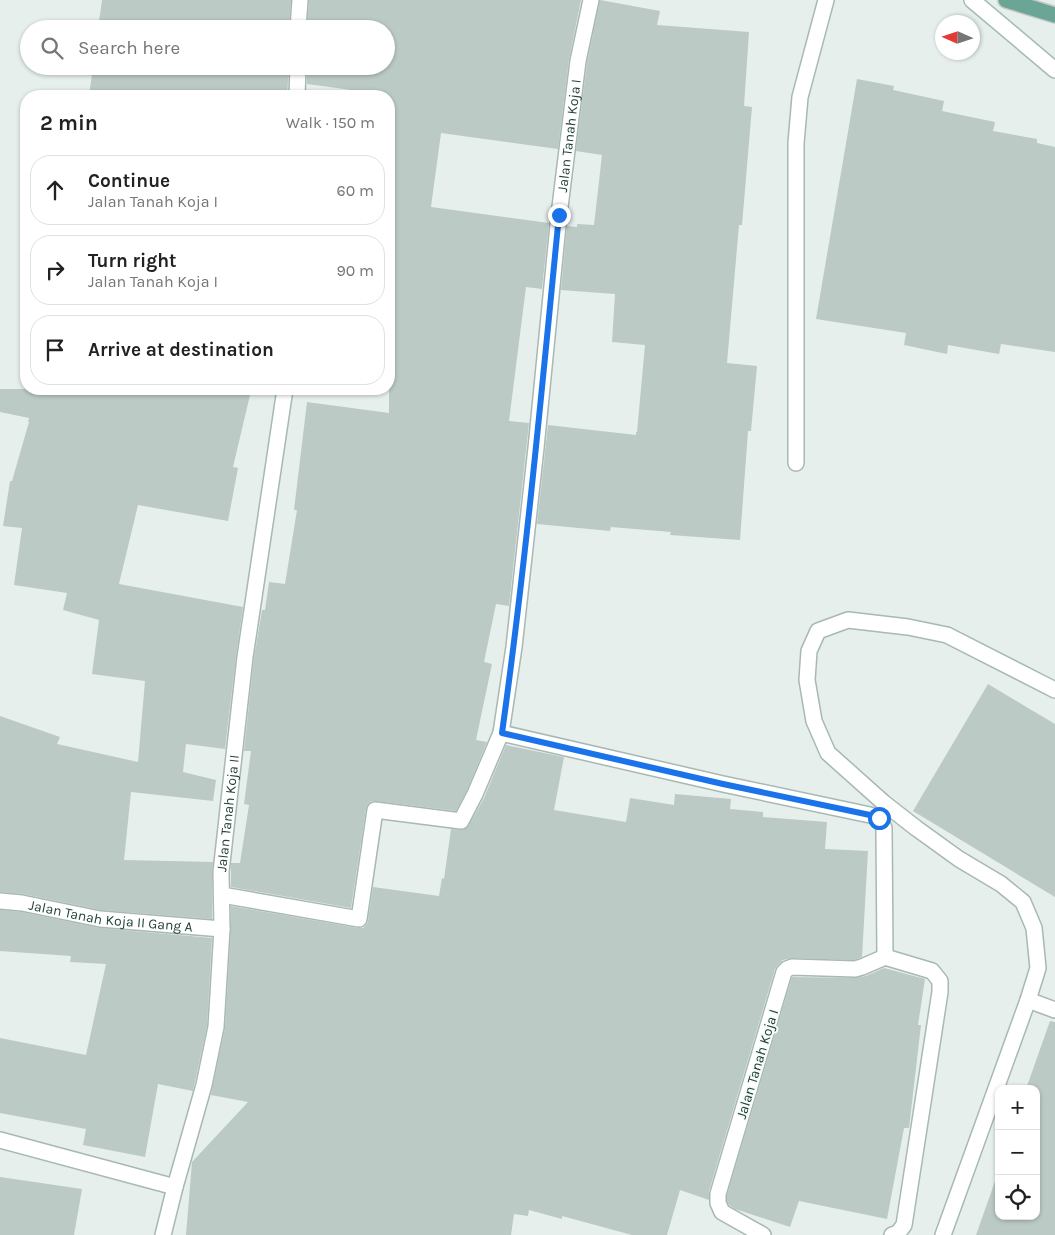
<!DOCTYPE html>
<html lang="en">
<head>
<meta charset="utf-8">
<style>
  :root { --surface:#fff; --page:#f6f6f6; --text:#222; --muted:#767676; --line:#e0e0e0 }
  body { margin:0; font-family:Karla,sans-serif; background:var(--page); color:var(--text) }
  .controls { position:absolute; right:15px; bottom:15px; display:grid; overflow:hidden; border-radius:10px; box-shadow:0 1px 4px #0004 }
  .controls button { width:45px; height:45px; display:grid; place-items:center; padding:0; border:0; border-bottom:1px solid var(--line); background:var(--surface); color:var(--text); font:25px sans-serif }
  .compass { position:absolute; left:935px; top:15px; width:45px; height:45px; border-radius:50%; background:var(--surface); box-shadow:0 1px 4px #0004; rotate:273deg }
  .stop { position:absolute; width:15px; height:15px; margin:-11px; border:4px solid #1a73e8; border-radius:50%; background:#fff }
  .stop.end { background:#1a73e8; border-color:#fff; box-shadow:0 1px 5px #0008 }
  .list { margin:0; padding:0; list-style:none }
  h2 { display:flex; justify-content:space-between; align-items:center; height:65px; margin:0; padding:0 20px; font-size:21px }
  h2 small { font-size:16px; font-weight:400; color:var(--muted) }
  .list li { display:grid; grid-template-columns:32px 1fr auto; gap:15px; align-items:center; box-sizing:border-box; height:70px; margin:0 10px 10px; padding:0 10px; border:1px solid var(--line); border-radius:20px }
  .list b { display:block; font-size:19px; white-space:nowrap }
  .list p { margin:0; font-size:16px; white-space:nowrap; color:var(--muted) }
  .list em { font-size:16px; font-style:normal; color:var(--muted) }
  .icon { flex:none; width:28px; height:28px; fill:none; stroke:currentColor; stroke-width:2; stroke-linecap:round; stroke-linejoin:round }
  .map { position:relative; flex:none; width:1055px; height:1235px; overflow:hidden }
  .search { position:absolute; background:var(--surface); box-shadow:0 1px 4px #0004; left:20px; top:20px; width:375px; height:55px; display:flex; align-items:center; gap:12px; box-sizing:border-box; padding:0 18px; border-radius:28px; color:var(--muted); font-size:19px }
  .panel { position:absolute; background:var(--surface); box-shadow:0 1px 4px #0004; left:20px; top:90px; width:375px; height:305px; border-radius:20px }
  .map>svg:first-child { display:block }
</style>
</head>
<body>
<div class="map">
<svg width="1055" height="1235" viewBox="0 0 1055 1235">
  <rect width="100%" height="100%" fill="#e6efeb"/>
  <g fill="#bbcac4">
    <path d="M102,0H291L289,29H98Z"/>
    <path d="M309,0H581L569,59L558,149L441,133L431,207L549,223L542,289L526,287L509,421L529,423L509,606L496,604L484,662L492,664L476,740L487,742L467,790L456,811L376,801H372L368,804L366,809L351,908L231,887V863H240L249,805L244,804L251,751H244L254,658L262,610H265L269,582L285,584L297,510H294L307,402L389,413V95L307,84V66H386V29H307Z"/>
    <path d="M600,0L660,11L657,25L749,32L744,106L752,107L742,225H739L727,363L757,366L751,431H748L740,540L670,535L671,532L611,527L610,531L537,524L548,425L636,435V432H637L645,345L612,342L615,294L561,290L567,226L577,227V224L594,225L602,155L576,151L587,63Z"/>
    <path d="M93,66H289L287,96H89Z"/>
    <path d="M857,79L894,86L893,90L944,101L942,111L995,122L993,131L1037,139V143L1055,147V352L1001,344L999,354L948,345L947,354L904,345L906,333L816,319Z"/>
    <path d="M0,389H247L246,395H250L233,467L238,468L228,521L138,505L119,584L243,607L236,656L225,749L186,744L183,772L216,780L213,801L131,792L124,860L213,862L212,872V919L101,910L24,894L0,892V716L60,737L57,744L138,762L145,681L92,674L99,620L63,610L67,593L14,585L22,528L3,526L10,481H12L29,422H28L29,418L0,412Z"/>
    <path d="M988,684L1055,724V897L913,811Z"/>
    <path d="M506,745L564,757L554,810L626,822L630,798L674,805L675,794L731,799L730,809L763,812V817L827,822L825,849L868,851L862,957L854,960L792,958L783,960L777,966L775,969L709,1191V1200L680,1190L667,1235H632L562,1216V1219L529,1210L528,1216L514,1214L511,1235H186L192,1162L248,1102L211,1095L225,1028L231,930V906L358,928H363L367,924L368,921L373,887L439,896L442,878L444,879L451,829L460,830L465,829L469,825L484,798Z"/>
    <path d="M0,910L21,912L99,928L212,938L207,1026L193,1091L158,1084L145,1157L83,1145L86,1129L0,1113V1038L86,1055L106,964L70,962L71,956L0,951Z"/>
    <path d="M884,968L925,979L918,1025H921L909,1128H904L887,1219L799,1201L790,1227L735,1209L729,1205L727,1201V1195L792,977L855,978L866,976Z"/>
    <path d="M1050,1021L1055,1022V1235H976L999,1170V1216H1036V1089H1026Z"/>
    <path d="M0,1177L82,1189L74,1235H0Z"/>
  </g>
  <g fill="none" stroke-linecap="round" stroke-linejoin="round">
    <g stroke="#a8b8b2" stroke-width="18">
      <path id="lane" d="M796,463V143L800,97L826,0"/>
    </g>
    <g stroke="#a8b8b2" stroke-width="18">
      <g id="street">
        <path d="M298,29L300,0"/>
        <path d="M297,96L298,66"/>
        <path d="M501,733L723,784L870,815L879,818L884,828L885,957L862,967L855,969L792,967L787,969L784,972L718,1194V1203L722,1212L763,1235"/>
        <path id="s1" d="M222,895L359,919L375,810L461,821L475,794L501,733L514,647L536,448L559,215L578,61L591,0"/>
        <path id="s2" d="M0,901L22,903L100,919L222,929"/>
        <path d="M885,957L932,971L940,981V992L904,1225L898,1233L892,1235"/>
        <path d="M1028,1000L1055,1010"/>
        <path d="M0,1140L175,1187"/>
        <path id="s3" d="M163,1235L175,1187L204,1085L216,1027L222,929L221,872L245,657L285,389"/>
        <path d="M943,1235L1028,1000L1038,968L1034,928L1023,902L1001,884L959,859L916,828L884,803L828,753L814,721L807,680L809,651L818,631L848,620L908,627L947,635L1055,690"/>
      </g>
    </g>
    <g stroke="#a4bbb3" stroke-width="18">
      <path id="secondary" d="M972,0L1055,70"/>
    </g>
    <g stroke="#c2cac8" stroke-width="18">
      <path id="primary" d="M1006,0L1055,15"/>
    </g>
    <use href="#lane" stroke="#fff" stroke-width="15"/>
    <use href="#street" stroke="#fff" stroke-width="15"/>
    <use href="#secondary" stroke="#fff" stroke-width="15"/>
    <use href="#primary" stroke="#6aa596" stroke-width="15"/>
  </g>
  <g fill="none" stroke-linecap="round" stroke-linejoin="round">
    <path stroke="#1a73e8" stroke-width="6" d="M559,215C542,388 526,561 502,733L723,784L870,815L879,818"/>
  </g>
  <g text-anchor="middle" stroke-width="4" stroke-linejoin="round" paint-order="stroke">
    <g font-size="14" fill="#24423a" stroke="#f7fbf9">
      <text dy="5" stroke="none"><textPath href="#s1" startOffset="1034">Jalan Tanah Koja I</textPath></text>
      <text dy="5" stroke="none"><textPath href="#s3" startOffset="429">Jalan Tanah Koja II</textPath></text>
      <text dy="5" stroke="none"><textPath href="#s2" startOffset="112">Jalan Tanah Koja II Gang A</textPath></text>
      <text transform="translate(757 1064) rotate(-73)" y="5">Jalan Tanah Koja I</text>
    </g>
  </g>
</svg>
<div class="controls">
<button>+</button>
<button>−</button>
<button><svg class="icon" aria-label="locate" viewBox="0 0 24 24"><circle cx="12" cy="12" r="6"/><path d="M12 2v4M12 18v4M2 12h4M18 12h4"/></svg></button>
</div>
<svg class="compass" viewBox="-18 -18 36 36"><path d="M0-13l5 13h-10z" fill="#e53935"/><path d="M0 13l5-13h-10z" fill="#767676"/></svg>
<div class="stop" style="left:879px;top:818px"></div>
<div class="stop end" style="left:559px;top:215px"></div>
<div class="search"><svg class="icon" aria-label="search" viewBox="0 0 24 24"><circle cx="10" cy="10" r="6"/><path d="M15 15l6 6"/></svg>Search here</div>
<section class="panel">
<h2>2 min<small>Walk · 150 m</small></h2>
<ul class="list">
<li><svg class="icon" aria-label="ahead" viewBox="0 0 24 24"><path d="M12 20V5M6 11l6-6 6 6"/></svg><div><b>Continue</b><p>Jalan Tanah Koja I</p></div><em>60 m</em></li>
<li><svg class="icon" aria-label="right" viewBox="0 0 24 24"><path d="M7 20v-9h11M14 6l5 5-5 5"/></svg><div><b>Turn right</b><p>Jalan Tanah Koja I</p></div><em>90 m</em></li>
<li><svg class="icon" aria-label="arrive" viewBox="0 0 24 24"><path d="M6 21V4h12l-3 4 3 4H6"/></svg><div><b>Arrive at destination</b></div></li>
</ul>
</section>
</div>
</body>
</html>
